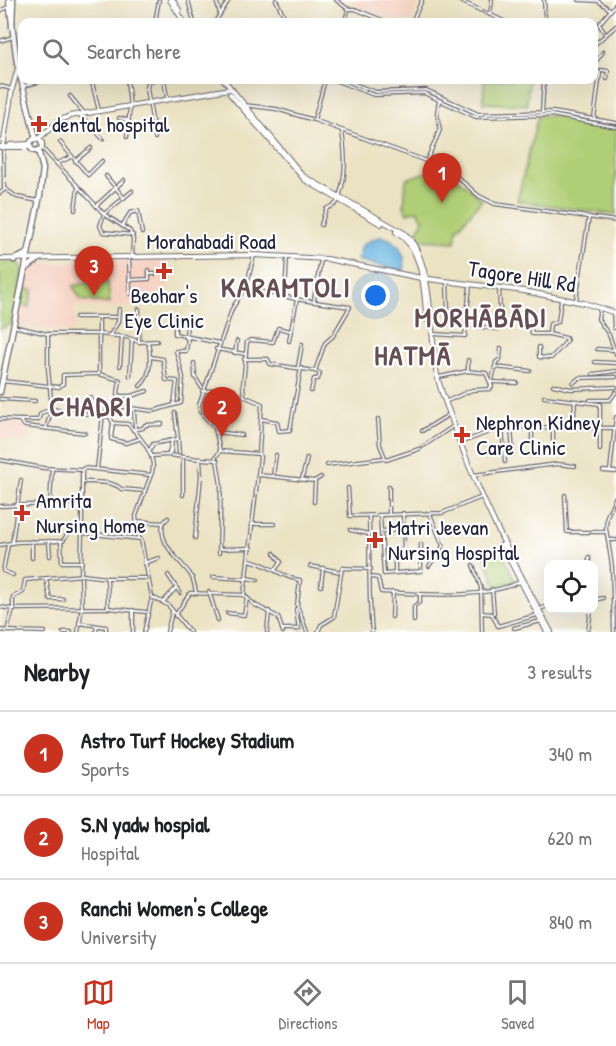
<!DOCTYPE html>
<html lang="en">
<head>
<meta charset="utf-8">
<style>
  :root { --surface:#fff; --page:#f6f6f6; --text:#202124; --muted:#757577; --line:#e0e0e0; --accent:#c8321e }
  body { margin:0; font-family:"Patrick Hand",sans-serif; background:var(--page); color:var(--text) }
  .controls { position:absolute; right:18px; bottom:18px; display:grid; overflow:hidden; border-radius:12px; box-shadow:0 6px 24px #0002 }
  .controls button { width:54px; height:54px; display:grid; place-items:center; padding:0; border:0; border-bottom:2px solid var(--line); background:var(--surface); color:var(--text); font:30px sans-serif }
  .you { position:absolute; left:376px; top:296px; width:21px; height:21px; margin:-15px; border:4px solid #fff; border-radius:50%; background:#1a73e8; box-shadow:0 0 0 9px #1a73e833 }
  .badge { display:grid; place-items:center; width:39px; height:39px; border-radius:50%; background:var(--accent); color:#fff; font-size:20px; font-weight:700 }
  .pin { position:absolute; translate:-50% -50px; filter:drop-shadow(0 2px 3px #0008) }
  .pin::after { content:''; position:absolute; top:32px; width:21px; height:18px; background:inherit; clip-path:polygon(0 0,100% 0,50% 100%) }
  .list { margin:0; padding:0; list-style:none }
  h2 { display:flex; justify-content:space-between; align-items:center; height:78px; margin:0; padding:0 24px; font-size:26px }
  h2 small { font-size:20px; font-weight:400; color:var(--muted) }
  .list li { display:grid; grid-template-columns:39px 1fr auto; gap:18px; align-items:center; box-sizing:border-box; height:84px; padding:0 24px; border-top:2px solid var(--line) }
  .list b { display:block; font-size:22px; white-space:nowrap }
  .list p { margin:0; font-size:20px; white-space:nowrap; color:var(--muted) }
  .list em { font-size:20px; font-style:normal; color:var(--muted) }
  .icon { flex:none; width:33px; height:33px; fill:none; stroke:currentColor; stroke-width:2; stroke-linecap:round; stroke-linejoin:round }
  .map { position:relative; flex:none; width:616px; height:632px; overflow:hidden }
  .search { position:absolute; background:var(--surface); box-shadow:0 6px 24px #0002; left:18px; right:18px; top:18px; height:66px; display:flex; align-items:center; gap:15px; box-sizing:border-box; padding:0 21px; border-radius:12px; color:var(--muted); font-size:22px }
  .sheet { height:330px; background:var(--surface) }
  nav { display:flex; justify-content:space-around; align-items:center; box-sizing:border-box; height:84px; border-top:2px solid var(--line); background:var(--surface); font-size:16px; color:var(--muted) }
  nav a { display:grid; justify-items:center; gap:3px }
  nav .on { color:var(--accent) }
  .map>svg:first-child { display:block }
</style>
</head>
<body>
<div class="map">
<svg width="616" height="632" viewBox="0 0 616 632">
  <rect width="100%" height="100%" fill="#fff"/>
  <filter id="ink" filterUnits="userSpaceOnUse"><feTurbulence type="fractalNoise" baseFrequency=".0167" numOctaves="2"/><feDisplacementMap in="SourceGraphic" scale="12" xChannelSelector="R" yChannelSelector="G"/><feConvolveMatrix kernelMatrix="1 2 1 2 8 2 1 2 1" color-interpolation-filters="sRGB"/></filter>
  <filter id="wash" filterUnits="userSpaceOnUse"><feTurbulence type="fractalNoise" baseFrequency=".008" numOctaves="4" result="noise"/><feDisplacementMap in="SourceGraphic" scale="24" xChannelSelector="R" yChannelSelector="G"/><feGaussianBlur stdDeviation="1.35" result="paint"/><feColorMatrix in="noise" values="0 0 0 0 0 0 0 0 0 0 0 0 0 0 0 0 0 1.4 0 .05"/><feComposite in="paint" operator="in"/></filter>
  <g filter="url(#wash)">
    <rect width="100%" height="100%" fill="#ebe2c2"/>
    <g fill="#f5d2c2">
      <path d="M347,0H420L410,22H396Z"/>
      <path d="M167,259L169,278L165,302L116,308L75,306V328L70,332L34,329L16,325L28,268L34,264Z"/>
      <path d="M0,421L18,422L23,429L29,430L27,442L0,439Z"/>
    </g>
    <g fill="#b0ce75" stroke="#697858" stroke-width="1.5">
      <path d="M484,80H529L527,105L483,103Z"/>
      <path d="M538,115L571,117L616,128V215L517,201Z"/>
      <path d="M441,167L454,175L482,200L457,229L455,242L420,240L415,237L423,220L418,210L407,213L404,206L406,179Z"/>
      <path d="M0,261L17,262L23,269L12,324L0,329Z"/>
      <path d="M91,282H108L110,304L81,300L73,286Z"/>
      <path d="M24,288L33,290L29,307L21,306Z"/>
      <path d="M501,550L516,581L496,587L485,556Z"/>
    </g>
    <path fill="#66b3e0" stroke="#446a8e" stroke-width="1.5" d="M381,236C398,241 407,253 404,272L357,260L363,244Z"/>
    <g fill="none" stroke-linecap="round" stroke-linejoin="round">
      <path stroke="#66b3e0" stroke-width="1.5" d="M300,618L301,632"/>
    </g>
  </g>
  <g filter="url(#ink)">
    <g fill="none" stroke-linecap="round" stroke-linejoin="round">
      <g stroke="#68656a" stroke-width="4.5">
        <g id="street">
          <path d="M188,0L194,22"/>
          <path d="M216,0L220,14"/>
          <path d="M276,0L287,22"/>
          <path d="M336,0L348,9"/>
          <path d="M458,0L506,22"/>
          <path d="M544,0L545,17"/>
          <path d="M579,0L598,1L611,10"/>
          <path d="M348,9H355L387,22"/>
          <path d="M0,11L8,7"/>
          <path d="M490,15L492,0"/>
          <path d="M155,22L159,0"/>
          <path d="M215,22L229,0"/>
          <path d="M345,22L348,9"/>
          <path d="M412,22L422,0"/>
          <path d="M574,22V21"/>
          <path d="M606,35L599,24L616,4"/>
          <path d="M0,41L13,37"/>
          <path d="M594,45L616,26"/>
          <path d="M594,64L603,52"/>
          <path d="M594,68L600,73L594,119"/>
          <path d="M601,70L608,71L607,79"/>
          <path d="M127,80L130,107L127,137"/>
          <path d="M164,80L167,98"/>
          <path d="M334,80L374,95L424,93L476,117L551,115L616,127"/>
          <path d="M343,80L376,92L426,90L478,114L553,112L616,123"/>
          <path d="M92,82L99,111"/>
          <path d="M0,86L12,89"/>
          <path d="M24,86L45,80"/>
          <path d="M70,96L84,113"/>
          <path d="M244,105L276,109L314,120L448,169L479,196L495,204L616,221"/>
          <path d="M542,112L544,80"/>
          <path d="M79,114L103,139"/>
          <path d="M314,120L325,80"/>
          <path d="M116,127L128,120L119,118"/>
          <path d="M155,138L147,88L148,83L157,80"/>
          <path d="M60,142L88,175L102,161"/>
          <path d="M3,147L4,188L17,197L39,201"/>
          <path d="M41,147L104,214L130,231L133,239L132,257"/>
          <path d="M75,161L91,148"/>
          <path d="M426,162L440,130L437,113L439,100"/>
          <path d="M58,163L71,157"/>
          <path d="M106,176L124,198"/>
          <path d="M132,191L104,214L100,226L103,232L133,235"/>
          <path d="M0,193L5,189"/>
          <path d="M96,206L124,180"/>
          <path d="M75,210L78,187"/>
          <path d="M321,225L326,209L336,204C347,180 346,156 342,132"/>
          <path d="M122,226L130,213L138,211L142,233"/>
          <path d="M129,257L130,294"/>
          <path d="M149,274H155"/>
          <path d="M129,280L149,279V270"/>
          <path d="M447,282L448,309"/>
          <path d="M285,295L287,257"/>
          <path d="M314,300L321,259"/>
          <path d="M576,300L589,217"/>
          <path d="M600,308L598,319L609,335L616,354"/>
          <path d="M613,313L614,328"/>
          <path d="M175,316V334L219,343"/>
          <path d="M76,317H116"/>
          <path d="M465,325L498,329L501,327L499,289"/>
          <path d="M530,325L532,334H549"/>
          <path d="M13,326L48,334H99L126,337L139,342L157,341"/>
          <path d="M434,334L465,336L470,284"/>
          <path d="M110,335L118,322L119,309"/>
          <path d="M186,338L187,321"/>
          <path d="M289,341L297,299"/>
          <path d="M139,342V309"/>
          <path d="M539,347V357L551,358L567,341L566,338L549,334L550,324L558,322L561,300"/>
          <path d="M216,349L245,354"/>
          <path d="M597,349L615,350"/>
          <path d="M235,353L237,341"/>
          <path d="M151,357L163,359L166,380L177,381L174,404"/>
          <path d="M244,359H268L270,364L315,371L325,343L333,336L350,307L301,300L245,288"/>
          <path d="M468,360V371"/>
          <path d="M595,362L616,363"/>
          <path d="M194,363L195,377L202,388"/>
          <path d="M120,366L122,337"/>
          <path d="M298,367L302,344"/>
          <path d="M495,367L496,362L500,359L501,348"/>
          <path d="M593,374L616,371"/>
          <path d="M130,376L132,340"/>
          <path d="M439,377L468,371L486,373L492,387"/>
          <path d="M2,381L59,387L63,384V375L99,374V317"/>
          <path d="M493,382L517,383"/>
          <path d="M573,383L579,378L616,377"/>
          <path d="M553,385L571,389L616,387"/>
          <path d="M140,386C152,376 151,356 148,342"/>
          <path d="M202,391L234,390"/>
          <path d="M311,391L314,379H318L320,373L315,371"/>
          <path d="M118,396H131L147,391"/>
          <path d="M90,397L93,403L116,406L120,380L99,374"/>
          <path d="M544,397L600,404V450"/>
          <path d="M0,399L35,401"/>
          <path d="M590,400H610L616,392"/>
          <path d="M445,402L472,390L490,389L495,367L530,371"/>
          <path d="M116,406L153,411L181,403L183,377L176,351H186L188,338"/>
          <path d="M134,410L135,428"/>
          <path d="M175,413L178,439"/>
          <path d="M574,414L575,402"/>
          <path d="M0,419L19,420L25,426L85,433"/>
          <path d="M261,419L277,422L279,431L290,430L301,368"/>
          <path d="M378,419L380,445L386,460L419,449L452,427"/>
          <path d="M19,420H38L41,413L52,409L48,369V334"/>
          <path d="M113,423L111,439L126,443L139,439"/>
          <path d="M502,427L505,462"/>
          <path d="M511,427L513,454"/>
          <path d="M532,427V441"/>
          <path d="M553,427V441"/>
          <path d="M46,428L52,409L110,417L113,423L128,424C140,436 159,459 151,475"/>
          <path d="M133,430L143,428L145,425L162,424"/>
          <path d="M422,431L450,414"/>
          <path d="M216,432L242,435"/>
          <path d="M172,440L171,452L169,453Z"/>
          <path d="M460,443L502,427L616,428"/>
          <path d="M149,451L153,444L178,439L179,453"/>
          <path d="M259,453L262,404L244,396L243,385L247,342L250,340L273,342L278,328L291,331"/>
          <path d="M152,456L168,455L200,459L201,476L195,538"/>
          <path d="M215,458L220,451L215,428L200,412L199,405L232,309L247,284L254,255"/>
          <path d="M200,459L217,460L221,485L219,553"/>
          <path d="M0,460L43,468L82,470L84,468L151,475L145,491"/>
          <path d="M327,465L383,458"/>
          <path d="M97,469L104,405"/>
          <path d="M82,470V482"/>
          <path d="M603,471L616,472"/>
          <path d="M610,471L616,417"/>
          <path d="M259,475L314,481L321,477"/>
          <path d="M473,475L557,464L575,466"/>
          <path d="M273,476L276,455"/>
          <path d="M302,479L307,458"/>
          <path d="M389,486V513"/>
          <path d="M348,488L350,516L442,513L482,497"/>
          <path d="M183,495V457"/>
          <path d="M565,495L567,532H606"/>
          <path d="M314,502L315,481"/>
          <path d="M50,504L52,469"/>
          <path d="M0,506L83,503"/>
          <path d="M403,513L404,553"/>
          <path d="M380,515L384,574L421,571V544"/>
          <path d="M369,516C370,555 368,594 372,632"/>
          <path d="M136,521L163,523L168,518"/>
          <path d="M163,523C158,544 179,559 190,574C194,579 195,587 196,593"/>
          <path d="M251,524H274"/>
          <path d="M350,530L369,534"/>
          <path d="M381,531L404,530"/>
          <path d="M139,538L136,516L145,491L121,489C115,481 93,482 82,482V533L141,539L152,597L144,632"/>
          <path d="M609,540H616"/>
          <path d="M49,541L50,556"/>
          <path d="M61,541L62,562H82"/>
          <path d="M12,543L21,480"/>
          <path d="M0,545L17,542L63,541L70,530H77"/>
          <path d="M8,545L3,571L13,575"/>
          <path d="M220,549L251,548"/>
          <path d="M274,553L281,562L275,570"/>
          <path d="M589,557V564"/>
          <path d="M32,558V541"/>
          <path d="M249,560C268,563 281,578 300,580L297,605L307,632"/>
          <path d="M144,563L159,558"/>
          <path d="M473,565L481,588L482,632"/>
          <path d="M310,566L341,572"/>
          <path d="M429,566L443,546L430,514"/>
          <path d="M395,573V550L404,549"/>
          <path d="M81,574L82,533"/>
          <path d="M83,575L107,578L108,608L13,609V597L23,592L25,580Z"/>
          <path d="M168,575L180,593"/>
          <path d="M213,577L245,579"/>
          <path d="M371,577L378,578L381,592C426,594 479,601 522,581"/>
          <path d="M107,578H146"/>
          <path d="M246,578L258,580"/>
          <path d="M46,579L50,599H63"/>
          <path d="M321,586L323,568"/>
          <path d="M492,589L494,613"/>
          <path d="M209,592L218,620"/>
          <path d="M244,595L255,605L278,617L283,632"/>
          <path d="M152,597L168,605L190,632"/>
          <path d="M594,600L603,598"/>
          <path d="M163,602L176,588"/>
          <path d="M0,607L13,609L7,631L0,630"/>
          <path d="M108,608L146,612"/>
          <path d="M540,609L548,606"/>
          <path d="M227,613L244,615L247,598"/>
          <path d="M482,613L492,614L498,626L537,615"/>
          <path d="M175,616L190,593L244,595L260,457L259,454L220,451"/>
          <path d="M392,617L393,592"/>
          <path d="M414,621V606L420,602V594"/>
          <path d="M79,623L106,627V632"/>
          <path d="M514,628L541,621"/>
          <path d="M282,629H299L296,609"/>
          <path d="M7,631L45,632"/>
          <path d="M63,632H71"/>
          <path d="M78,632L82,607L81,578"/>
          <path d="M96,632L97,626"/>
          <path d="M133,632V610"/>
          <path d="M167,632L172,612"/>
          <path d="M267,632L269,611"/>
          <path d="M318,632L321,625L334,617L342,568L371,569"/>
          <path d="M588,632L591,610"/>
          <path d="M614,632L612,566L606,528L607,516L616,496"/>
        </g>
      </g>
      <g stroke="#68656a" stroke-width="6">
        <g id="secondary">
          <path d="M170,0L184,22"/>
          <path d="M173,0L179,10"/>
          <path d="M224,80L303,176L404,233C433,256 430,333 436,369C438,385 445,401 451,417C476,492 513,562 551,632"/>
          <path d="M230,94L305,180L381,224"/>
          <path d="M38,139L60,120L70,116L230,89"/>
          <path d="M10,145L30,144"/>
          <path d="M0,147H30"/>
          <path d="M3,147L12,89L18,68"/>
          <path d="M396,232C425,250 423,289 427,320"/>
          <path d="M0,259L254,255L327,259L421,278L524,291L584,303L616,313"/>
          <path d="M502,545L547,632"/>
        </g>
      </g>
      <g stroke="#68656a" stroke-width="7">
        <g id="primary">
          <path d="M9,0L17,63L36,139"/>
          <path d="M12,27L13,0"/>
          <circle cx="36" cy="145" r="6"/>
          <path d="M14,260L28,253"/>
          <path d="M26,268L38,260"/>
          <path d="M0,392L40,195L43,169L38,150"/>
        </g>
      </g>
      <use href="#street" stroke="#fff" stroke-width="2"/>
      <use href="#secondary" stroke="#fff" stroke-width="4"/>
      <use href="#primary" stroke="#fff" stroke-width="4.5"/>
    </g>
  </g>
  <g fill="#c8321e" stroke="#fff" stroke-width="2">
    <path d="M36 115h6v6h6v6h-6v6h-6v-6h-6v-6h6z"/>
    <path d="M161 262h6v6h6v6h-6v6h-6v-6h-6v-6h6z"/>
    <path d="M459 426h6v6h6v6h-6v6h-6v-6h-6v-6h6z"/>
    <path d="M19 504h6v6h6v6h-6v6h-6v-6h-6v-6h6z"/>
    <path d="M372 531h6v6h6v6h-6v6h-6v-6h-6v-6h6z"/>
  </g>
  <g text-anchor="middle" stroke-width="4.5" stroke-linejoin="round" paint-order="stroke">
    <g font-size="22" fill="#22223b" stroke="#fff" text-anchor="start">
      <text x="52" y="132">dental hospital</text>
      <text x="164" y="303" text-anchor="middle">Beohar's<tspan x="164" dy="25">Eye Clinic</tspan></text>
      <text x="476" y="430">Nephron Kidney<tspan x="476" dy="25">Care Clinic</tspan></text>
      <text x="36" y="508">Amrita<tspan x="36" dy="25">Nursing Home</tspan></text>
      <text x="388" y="535">Matri Jeevan<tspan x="388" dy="25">Nursing Hospital</tspan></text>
    </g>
    <g font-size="22" fill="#22223b" stroke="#fff">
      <text x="211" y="249">Morahabadi Road</text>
      <text transform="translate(522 276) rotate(9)" y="8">Tagore Hill Rd</text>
    </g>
    <g font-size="28" font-weight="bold" letter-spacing="1.5" fill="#654e54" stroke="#fff">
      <text x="286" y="297">KARAMTOLI</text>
      <text x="481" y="327">MORHĀBĀDI</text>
      <text x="413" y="365">HATMĀ</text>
      <text x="91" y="416">CHADRI</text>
    </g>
  </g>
</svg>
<div class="controls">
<button><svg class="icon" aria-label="locate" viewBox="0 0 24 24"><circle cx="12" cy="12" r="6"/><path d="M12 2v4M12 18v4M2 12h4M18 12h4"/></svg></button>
</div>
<div class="you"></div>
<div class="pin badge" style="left:442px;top:203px">1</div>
<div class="pin badge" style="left:222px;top:437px">2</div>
<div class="pin badge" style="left:94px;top:296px">3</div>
<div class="search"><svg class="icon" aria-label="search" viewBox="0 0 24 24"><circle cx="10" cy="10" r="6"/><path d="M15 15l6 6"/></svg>Search here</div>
</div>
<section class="sheet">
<h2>Nearby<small>3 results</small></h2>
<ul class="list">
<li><span class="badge">1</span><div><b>Astro Turf Hockey Stadium</b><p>Sports</p></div><em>340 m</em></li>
<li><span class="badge">2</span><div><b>S.N yadw hospial</b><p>Hospital</p></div><em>620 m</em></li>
<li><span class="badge">3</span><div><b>Ranchi Women's College</b><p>University</p></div><em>840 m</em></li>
</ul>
</section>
<nav>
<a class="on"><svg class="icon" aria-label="map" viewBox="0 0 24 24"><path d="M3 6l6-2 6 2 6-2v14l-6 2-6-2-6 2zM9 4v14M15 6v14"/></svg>Map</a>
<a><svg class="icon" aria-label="directions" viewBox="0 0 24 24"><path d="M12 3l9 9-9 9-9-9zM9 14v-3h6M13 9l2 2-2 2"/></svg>Directions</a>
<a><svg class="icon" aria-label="saved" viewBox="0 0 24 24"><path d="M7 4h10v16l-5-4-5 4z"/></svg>Saved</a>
</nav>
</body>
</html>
